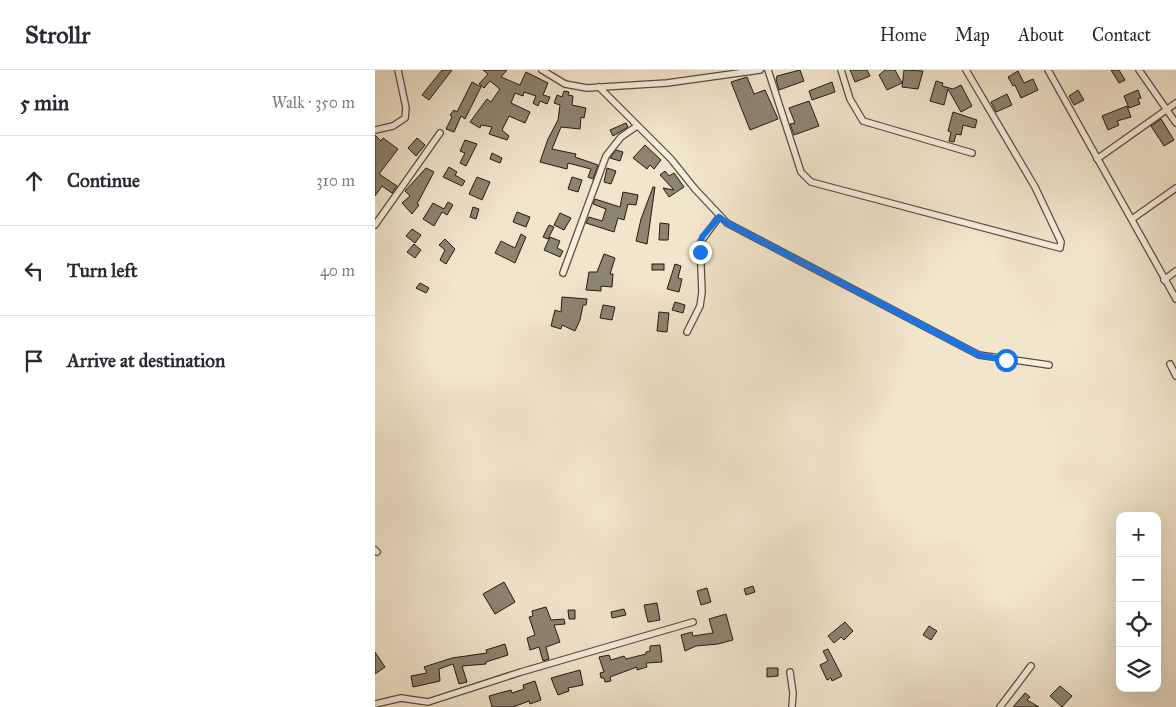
<!DOCTYPE html>
<html lang="en">
<head>
<meta charset="utf-8">
<style>
  :root { --surface:#fff; --page:#f7f7f7; --text:#2b2b33; --muted:#7c7c81; --line:#e1e1e2 }
  body { margin:0; font-family:"IM FELL Great Primer",serif; background:var(--page); color:var(--text) }
  .controls { position:absolute; right:15px; bottom:15px; display:grid; overflow:hidden; border-radius:10px; box-shadow:0 5px 20px #0002 }
  .controls button { width:45px; height:45px; display:grid; place-items:center; padding:0; border:0; border-bottom:1px solid var(--line); background:var(--surface); color:var(--text); font:25px sans-serif }
  .stop { position:absolute; width:15px; height:15px; margin:-11px; border:4px solid #1a73e8; border-radius:50%; background:#fff }
  .stop.end { background:#1a73e8; border-color:#fff; box-shadow:0 1px 5px #0008 }
  .list { margin:0; padding:0; list-style:none }
  h2 { display:flex; justify-content:space-between; align-items:center; height:65px; margin:0; padding:0 20px; font-size:21px }
  h2 small { font-size:16px; font-weight:400; color:var(--muted) }
  .list li { display:grid; grid-template-columns:32px 1fr auto; gap:15px; align-items:center; box-sizing:border-box; height:90px; padding:0 20px; border-top:1px solid var(--line) }
  .list b { display:block; font-size:19px; white-space:nowrap }
  .list em { font-size:16px; font-style:normal; color:var(--muted) }
  .icon { flex:none; width:28px; height:28px; fill:none; stroke:currentColor; stroke-width:2; stroke-linecap:round; stroke-linejoin:round }
  .map { position:relative; flex:none; width:801px; height:637px; overflow:hidden }
  header { display:flex; align-items:center; gap:30px; box-sizing:border-box; height:70px; padding:0 25px; background:var(--surface); border-bottom:1px solid var(--line) }
  header strong { font-size:24px }
  nav { display:flex; gap:28px; margin-inline-start:auto; font-size:18px }
  main { display:flex }
  aside { flex:1; background:var(--surface) }
  .map>svg:first-child { display:block }
</style>
</head>
<body>
<header>
<strong>Strollr</strong>
<nav><a>Home</a><a>Map</a><a>About</a><a>Contact</a></nav>
</header>
<main>
<aside>
<h2>5 min<small>Walk · 350 m</small></h2>
<ul class="list">
<li><svg class="icon" aria-label="ahead" viewBox="0 0 24 24"><path d="M12 20V5M6 11l6-6 6 6"/></svg><div><b>Continue</b></div><em>310 m</em></li>
<li><svg class="icon" aria-label="left" viewBox="0 0 24 24"><path d="M17 20v-9H6M10 6l-5 5 5 5"/></svg><div><b>Turn left</b></div><em>40 m</em></li>
<li><svg class="icon" aria-label="arrive" viewBox="0 0 24 24"><path d="M6 21V4h12l-3 4 3 4H6"/></svg><div><b>Arrive at destination</b></div></li>
</ul>
</aside>
<div class="map">
<svg width="801" height="637" viewBox="0 0 801 637">
  <rect width="100%" height="100%" fill="#f1e5cc"/>
  <filter id="stains"><feTurbulence type="fractalNoise" baseFrequency=".004" numOctaves="4"/><feColorMatrix values="0 0 0 0 .2 0 0 0 0 .09 0 0 0 0 .02 0 0 0 .5 -.17"/></filter>
  <radialGradient id="worn" r=".72"><stop offset=".6" stop-color="#630" stop-opacity="0"/><stop offset="1" stop-color="#630" stop-opacity=".3"/></radialGradient>
  <g fill="#8d8472" stroke="#211a10">
    <path d="M67,0H77L54,30L47,25Z"/>
    <path d="M108,0H132L126,7L145,15L151,2L173,13L168,25L175,27L172,34L165,31L163,36L158,33L161,26L149,22L148,26L140,23L136,33L155,42L150,53L134,46L127,60L134,66L132,70L114,64L117,57L106,55L105,58L95,52L112,29L116,32L125,19L115,11L109,18L104,14L113,4Z"/>
    <path d="M425,0L429,11L404,20L401,9L402,6Z"/>
    <path d="M475,0H492L495,6L480,12Z"/>
    <path d="M510,0H520L527,13L512,20L504,5Z"/>
    <path d="M529,0L548,1L543,19L527,17Z"/>
    <path d="M736,0H744L750,10L744,13Z"/>
    <path d="M643,1L649,13L658,9L663,20L646,28L640,15L638,16L633,7Z"/>
    <path d="M372,7L379,24L390,20L403,49L375,60L356,12Z"/>
    <path d="M561,11L568,13L567,16L578,19L586,15L597,36L586,42L573,19L569,35L555,31Z"/>
    <path d="M97,12L106,17L90,49L86,46L79,62L71,59L77,47L75,45L79,40L82,42Z"/>
    <path d="M457,12L460,22L437,30L434,21Z"/>
    <path d="M703,20L709,30L699,35L694,26Z"/>
    <path d="M763,20L766,28L763,29L765,34L754,38L749,26Z"/>
    <path d="M189,21L194,22L193,25L198,26L197,35L211,38L209,48L206,47L205,59L186,57L177,79L201,84L200,87L223,95L218,109L213,107L216,99L193,93L192,99L165,92L173,69L183,50L185,35L179,33L182,25L187,27Z"/>
    <path d="M632,24L637,35L621,42L616,32Z"/>
    <path d="M434,31L444,56L419,65L415,54L420,53L414,38Z"/>
    <path d="M752,36L756,47L742,51L744,55L733,60L727,46Z"/>
    <path d="M578,42L602,50L600,58L588,55L586,65L581,64L579,72L574,71L576,62L573,61Z"/>
    <path d="M786,49L799,70L789,76L776,56Z"/>
    <path d="M251,53L253,57L238,66L235,60Z"/>
    <path d="M0,65L6,71L8,68L23,79L4,104L22,116L17,123L7,116L0,126Z"/>
    <path d="M42,68L50,75L41,86L33,78Z"/>
    <path d="M90,70L102,74L91,96L85,93L90,83L85,81Z"/>
    <path d="M270,75L286,90L279,99L275,95L272,99L258,88Z"/>
    <path d="M241,80L248,82L245,91L235,88Z"/>
    <path d="M117,83L127,88L125,93L115,89Z"/>
    <path d="M74,97L82,102L80,105L90,111L87,116L68,107Z"/>
    <path d="M51,98L59,102L42,134L44,135L37,144L27,133L35,126L30,121Z"/>
    <path d="M232,98L241,101L236,114L229,112Z"/>
    <path d="M290,101L294,106L299,103L309,117L294,127L288,118L299,120L285,105Z"/>
    <path d="M102,107L115,112L107,130L94,124Z"/>
    <path d="M197,107L207,110L203,122L193,119Z"/>
    <path d="M278,117H280L272,174L261,171L266,149Z"/>
    <path d="M248,122L263,125L261,135L253,134L249,150L243,148L239,162L211,153L214,147L227,151L231,139L218,134L220,129L245,137Z"/>
    <path d="M73,132L78,135L72,145L67,142L59,156L48,149L58,133L69,139Z"/>
    <path d="M98,137L104,139L101,149L95,147Z"/>
    <path d="M142,142L155,147L151,157L138,152Z"/>
    <path d="M185,143L196,148L189,160L179,155Z"/>
    <path d="M285,153L294,154L293,170H284Z"/>
    <path d="M174,155L179,157L173,169L168,167Z"/>
    <path d="M37,159L46,165L40,173L31,166Z"/>
    <path d="M146,164L151,167L140,193L120,183L126,171L140,178Z"/>
    <path d="M175,167L185,171L182,178L188,181L185,187L169,180Z"/>
    <path d="M70,169L80,179L71,194L65,190L70,180L64,175Z"/>
    <path d="M39,174L46,180L40,188L32,182Z"/>
    <path d="M229,184L240,188L235,204H238L237,217L226,216V221L211,220L214,202H222Z"/>
    <rect x="277" y="194" width="12" height="6"/>
    <path d="M300,194L306,196L303,208L307,209L304,222L292,219Z"/>
    <path d="M45,213L54,218L51,223L41,218Z"/>
    <path d="M187,227L212,229L211,235H208L205,250L200,261L187,255L186,259L176,256L180,240L186,242Z"/>
    <path d="M300,232L310,235L308,243L297,240Z"/>
    <path d="M228,235L240,237L237,250L225,248Z"/>
    <path d="M284,242L294,243L292,262L282,261Z"/>
    <path d="M129,512L140,532L120,544L108,524Z"/>
    <path d="M378,516L380,522L371,525L369,519Z"/>
    <path d="M332,518L336,532L326,535L322,521Z"/>
    <path d="M282,533L285,550L273,552L269,535Z"/>
    <path d="M171,537L176,550L189,549L190,554L179,555L185,572L171,577L174,589L168,591L164,577L155,580L152,568L160,565L154,547L158,546L157,541Z"/>
    <path d="M249,539L251,545L237,548L236,542Z"/>
    <path d="M193,540H200V549H194Z"/>
    <path d="M351,544L358,570L343,574L321,576L310,581L306,565L317,562L318,566L338,563L334,549Z"/>
    <path d="M470,552L478,561L469,570L466,567L459,573L453,566Z"/>
    <path d="M554,556L562,561L556,570L548,565Z"/>
    <path d="M130,574L133,585L111,592V594L87,596L92,612L84,614L78,594L64,599L65,611L38,617L36,606L52,603L49,597L77,588L112,583L111,580Z"/>
    <path d="M285,575L287,592L271,593L272,597L262,600V597L235,607L236,611L230,612L229,608H226L225,603L229,602L224,587L234,585L236,590L249,586L251,589L271,584V582L275,581V576Z"/>
    <path d="M453,579L467,606L457,611L456,608L452,610L445,595L453,591L448,581Z"/>
    <path d="M0,582L10,597L0,604Z"/>
    <path d="M392,598H403V606L392,607Z"/>
    <path d="M205,600L208,615L193,618L194,621L183,625L176,608Z"/>
    <path d="M160,611L166,630L155,634L154,631L138,637H117L114,626L136,620L137,623L149,619L148,615Z"/>
    <path d="M685,616L697,626L687,637L675,626Z"/>
    <path d="M650,623L655,627L652,630L664,637H638Z"/>
  </g>
  <g fill="none" stroke-linecap="round" stroke-linejoin="round">
    <g stroke="#554d3f" stroke-width="8">
      <g id="minor">
        <path d="M167,0L190,14L212,18L292,13L385,0"/>
        <path d="M393,0L426,102L436,112L685,178L686,172L660,117L591,0"/>
        <path d="M466,0L475,29L488,51L597,83"/>
        <path d="M673,0L801,229"/>
        <path d="M764,0L801,53"/>
        <path d="M224,17L296,89L320,119L352,153L604,285L674,295"/>
        <path d="M0,60L18,56L30,48L31,38L23,0"/>
        <path d="M722,89L801,33"/>
        <path d="M757,149L801,118"/>
        <path d="M0,155L65,63"/>
        <path d="M188,203L231,86L246,67L262,56"/>
        <path d="M789,210L801,201"/>
        <path d="M312,262L325,236L327,222L325,173L344,147"/>
        <path d="M795,294L801,306"/>
        <path d="M0,480L2,482"/>
        <path d="M415,602L418,623L417,637"/>
        <path d="M0,634L26,628L53,632L146,602L318,552"/>
        <path d="M625,637L656,596"/>
      </g>
    </g>
    <use href="#minor" stroke="#f6eede" stroke-width="5.5"/>
  </g>
  <g fill="none" stroke-linecap="round" stroke-linejoin="round">
    <path stroke="#1a73e8" stroke-width="6" d="M325,182L327,167L344,147L352,153L604,285L631,290"/>
  </g>
  <rect width="100%" height="100%" filter="url(#stains)"/>
  <rect width="100%" height="100%" fill="url(#worn)"/>
</svg>
<div class="controls">
<button>+</button>
<button>−</button>
<button><svg class="icon" aria-label="locate" viewBox="0 0 24 24"><circle cx="12" cy="12" r="6"/><path d="M12 2v4M12 18v4M2 12h4M18 12h4"/></svg></button>
<button><svg class="icon" aria-label="layers" viewBox="0 0 24 24"><path d="M12 4l9 5-9 5-9-5zM3 14l9 5 9-5"/></svg></button>
</div>
<div class="stop" style="left:631px;top:290px"></div>
<div class="stop end" style="left:325px;top:182px"></div>
</div>
</main>
</body>
</html>
